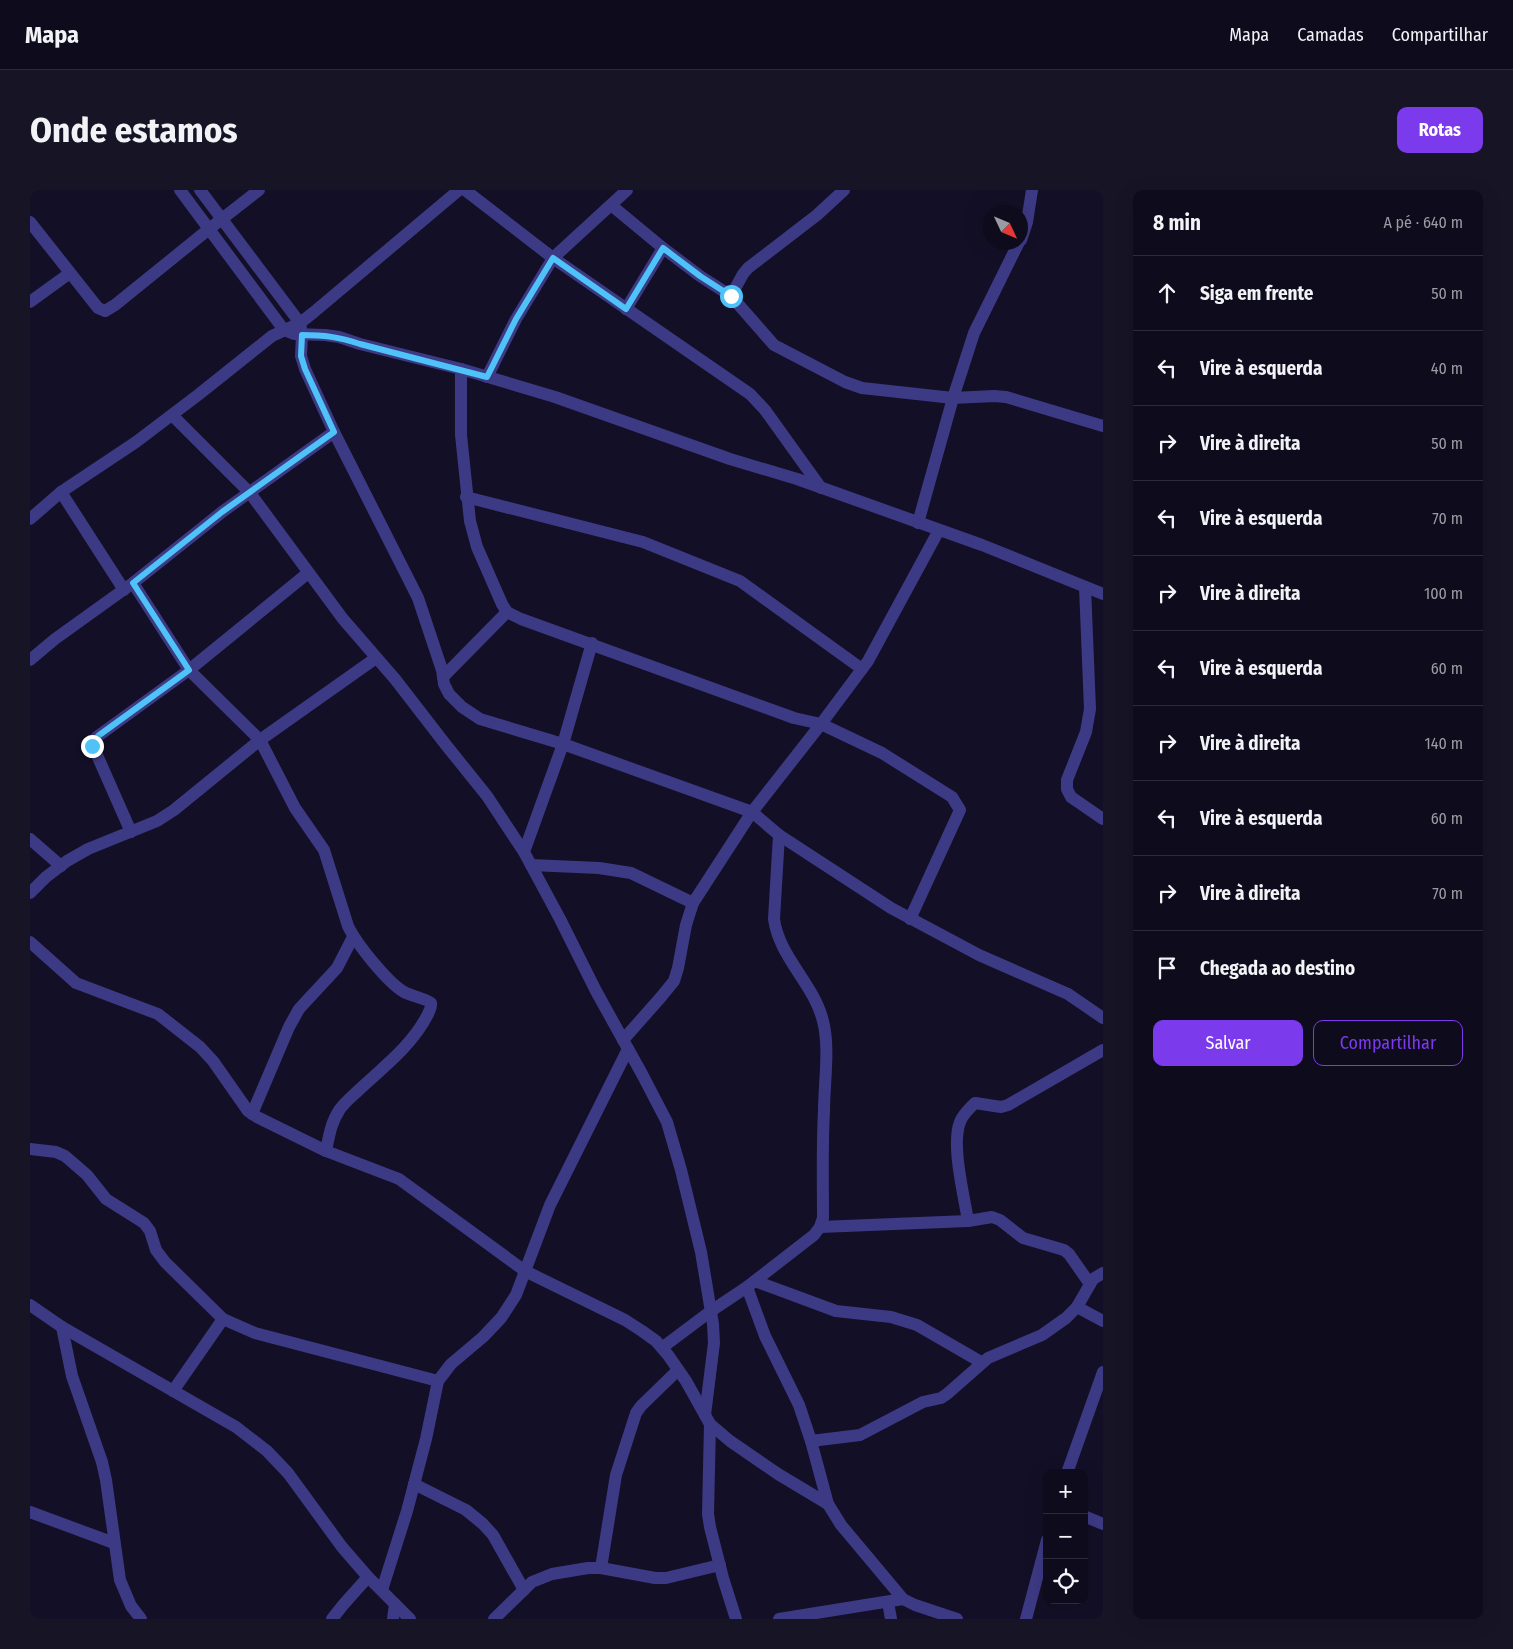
<!DOCTYPE html>
<html lang="pt">
<head>
<meta charset="utf-8">
<style>
  :root { --surface:#0e0b1c; --page:#171425; --text:#f1f3f6; --muted:#9b9ba3; --line:#2e2b3b; --accent:#7c3aed }
  body { margin:0; font-family:"Fira Sans Condensed",sans-serif; background:var(--page); color:var(--text) }
  .controls { position:absolute; right:15px; bottom:15px; display:grid; overflow:hidden; border-radius:10px; box-shadow:0 5px 20px #0002 }
  .controls button { width:45px; height:45px; display:grid; place-items:center; padding:0; border:0; border-bottom:1px solid var(--line); background:var(--surface); color:var(--text); font:25px sans-serif }
  .compass { position:absolute; left:953px; top:15px; width:45px; height:45px; border-radius:50%; background:var(--surface); box-shadow:0 5px 20px #0002; rotate:134deg }
  .stop { position:absolute; width:15px; height:15px; margin:-11px; border:4px solid #4fc3f7; border-radius:50%; background:#fff }
  .stop.end { background:#4fc3f7; border-color:#fff; box-shadow:0 1px 5px #0008 }
  .list { margin:0; padding:0; list-style:none }
  h2 { display:flex; justify-content:space-between; align-items:center; height:65px; margin:0; padding:0 20px; font-size:21px }
  h2 small { font-size:16px; font-weight:400; color:var(--muted) }
  .list li { display:grid; grid-template-columns:32px 1fr auto; gap:15px; align-items:center; box-sizing:border-box; height:75px; padding:0 20px; border-top:1px solid var(--line) }
  .list b { display:block; font-size:19px; white-space:nowrap }
  .list em { font-size:16px; font-style:normal; color:var(--muted) }
  .actions { display:flex; gap:10px; padding:15px 20px }
  .actions a { flex:1; padding:11px 0; border:1px solid var(--accent); border-radius:10px; text-align:center; font-size:18px; color:var(--accent) }
  .actions .main { background:var(--accent); color:#fff }
  .icon { flex:none; width:28px; height:28px; fill:none; stroke:currentColor; stroke-width:2; stroke-linecap:round; stroke-linejoin:round }
  .map { position:relative; flex:none; width:1073px; height:1429px; overflow:hidden; border-radius:10px }
  header { display:flex; align-items:center; gap:30px; box-sizing:border-box; height:70px; padding:0 25px; background:var(--surface); border-bottom:1px solid var(--line) }
  header strong { font-size:24px }
  nav { display:flex; gap:28px; margin-inline-start:auto; font-size:18px }
  .intro { display:flex; align-items:center; justify-content:space-between; box-sizing:border-box; height:120px; padding:0 30px }
  h1 { margin:0; font-size:35px }
  .button { padding:12px 22px; border-radius:10px; background:var(--accent); color:#fff; font-size:18px; font-weight:700 }
  main { display:flex; gap:30px; padding:0 30px }
  aside { flex:1; background:var(--surface); border-radius:10px; box-shadow:0 5px 20px #0002 }
  .map>svg:first-child { display:block }
</style>
</head>
<body>
<header>
<strong>Mapa</strong>
<nav><a>Mapa</a><a>Camadas</a><a>Compartilhar</a></nav>
</header>
<div class="intro"><h1>Onde estamos</h1><a class="button">Rotas</a></div>
<main>
<div class="map">
<svg width="1073" height="1429" viewBox="0 0 1073 1429">
  <rect width="100%" height="100%" fill="#130f26"/>
  <g fill="none" stroke-linecap="round" stroke-linejoin="round">
    <g stroke="#3d3a85" stroke-width="12">
      <path d="M150,0L254,140L264,144L295,145L309,147L330,154L431,179L525,207L700,269L767,289L952,355L1073,404"/>
      <path d="M170,0L270,133L272,145L271,166L275,179L304,242L388,408L412,480L414,494L419,504L432,517L450,529L533,554L722,622L749,645L861,718L949,765L1038,804L1073,828"/>
      <path d="M435,0L523,68L720,204L735,220L791,298"/>
      <path d="M581,15L633,58L670,86L701,106L744,155L815,192L832,198L923,208L964,206L976,207L1073,236"/>
      <path d="M0,32L68,118L75,121L85,115L179,39L229,0"/>
      <path d="M991,50L997,32L1002,0"/>
      <path d="M701,106L713,84L718,78L787,25L814,0"/>
      <path d="M0,112L40,83"/>
      <path d="M596,119L633,58"/>
      <path d="M431,179V245L440,331L447,357L472,414L477,422L491,429L764,528L791,534L852,563L922,607L930,620L880,729"/>
      <path d="M457,187L486,129L523,68L597,0"/>
      <path d="M142,225L220,303L313,429L365,489L416,555L457,606L494,662L530,729L566,801L612,884L637,932L651,980L671,1062L683,1134L684,1153L675,1225"/>
      <path d="M31,302L94,400"/>
      <path d="M436,307L613,352L710,391L832,479"/>
      <path d="M0,329L31,302L106,252L168,205L242,146L270,133L284,122L429,0"/>
      <path d="M888,333L923,208L944,143L989,52"/>
      <path d="M103,393L159,480L230,550L265,618L294,660L318,736C326,753 357,792 374,802C379,805 399,810 401,813C402,817 399,821 398,824C383,854 356,875 332,897C325,904 316,911 310,919C301,932 299,946 296,961"/>
      <path d="M1055,397L1060,519L1056,542L1037,590V599L1041,607L1073,629"/>
      <path d="M0,470L25,449L103,393L192,322L304,242"/>
      <path d="M413,487L477,422"/>
      <path d="M101,642L63,556V551L68,546L159,480L278,383"/>
      <path d="M0,649L31,676"/>
      <path d="M494,662L533,554L562,453"/>
      <path d="M501,675L569,678L601,683L663,713"/>
      <path d="M0,703L16,687L37,671L58,659L127,631L144,620L230,550L346,468"/>
      <path d="M0,752L46,793L128,824L170,857L183,871L218,921L227,927L296,961L369,989L495,1081L595,1130L612,1141L626,1151L638,1165L656,1191L680,1234L700,1251L748,1284L798,1314"/>
      <path d="M593,850L631,807L644,791L648,778L656,735L663,713L722,622L791,534L838,471L909,340"/>
      <path d="M222,924L259,837L269,819L307,778L323,747"/>
      <path d="M0,959L26,962L35,966L57,985L76,1009L114,1033L120,1041L126,1060L135,1072L193,1129L225,1143L408,1191"/>
      <path d="M938,1031C934,1005 921,955 930,932C933,924 939,919 945,913L971,917L978,915L1073,860"/>
      <path d="M790,1037L938,1031L962,1027L970,1030L993,1048L1034,1060L1039,1064L1060,1094"/>
      <path d="M725,1091L806,1121L861,1127L887,1135L951,1172"/>
      <path d="M717,1097L735,1146L769,1215L781,1251L798,1314L811,1335L873,1409L885,1415L927,1429"/>
      <path d="M0,1115L32,1137L206,1237L237,1261L258,1283L312,1357L338,1387L380,1429"/>
      <path d="M1047,1117L1073,1131"/>
      <path d="M32,1137L42,1186L72,1272L76,1290L90,1390L101,1416L111,1429"/>
      <path d="M633,1157L681,1121L717,1097L784,1045L790,1037L793,1028C793,992 792,957 794,921C794,893 800,858 793,831C784,794 749,767 744,729L749,645"/>
      <path d="M143,1201L193,1129"/>
      <path d="M680,1234L678,1324L680,1337L693,1388L706,1429"/>
      <path d="M781,1251L830,1245L893,1212L911,1208L917,1204L958,1168L1012,1145L1036,1128L1047,1117L1063,1089L1073,1083"/>
      <path d="M1037,1283L1073,1182"/>
      <path d="M384,1294L436,1320L453,1334L463,1345L494,1400"/>
      <path d="M0,1322L84,1353"/>
      <path d="M1054,1326L1073,1334"/>
      <path d="M571,1378L586,1285L606,1223L611,1216L648,1180"/>
      <path d="M352,1400L377,1321L396,1249L408,1191L421,1174L453,1147L471,1128L486,1105L520,1015L598,859"/>
      <path d="M858,1412L861,1429"/>
      <path d="M302,1429L313,1415L338,1387"/>
      <path d="M363,1429L365,1414"/>
      <path d="M464,1429L502,1392L522,1384L558,1378H571L625,1388H636L690,1375"/>
      <path d="M749,1429L873,1409"/>
      <path d="M996,1429L1017,1350"/>
    </g>
  </g>
  <g fill="none" stroke-linecap="round" stroke-linejoin="round">
    <path stroke="#4fc3f7" stroke-width="6" d="M62,556L63,551L68,546L159,480L103,393L192,322L304,242L275,179L271,166L272,145C294,145 309,147 330,154L457,187L486,129L523,68L596,119L633,58L670,86L701,106"/>
  </g>
</svg>
<div class="controls">
<button>+</button>
<button>−</button>
<button><svg class="icon" aria-label="locate" viewBox="0 0 24 24"><circle cx="12" cy="12" r="6"/><path d="M12 2v4M12 18v4M2 12h4M18 12h4"/></svg></button>
</div>
<svg class="compass" viewBox="-18 -18 36 36"><path d="M0-13l5 13h-10z" fill="#e53935"/><path d="M0 13l5-13h-10z" fill="#9b9ba3"/></svg>
<div class="stop" style="left:701px;top:106px"></div>
<div class="stop end" style="left:62px;top:556px"></div>
</div>
<aside>
<h2>8 min<small>A pé · 640 m</small></h2>
<ul class="list">
<li><svg class="icon" aria-label="ahead" viewBox="0 0 24 24"><path d="M12 20V5M6 11l6-6 6 6"/></svg><div><b>Siga em frente</b></div><em>50 m</em></li>
<li><svg class="icon" aria-label="left" viewBox="0 0 24 24"><path d="M17 20v-9H6M10 6l-5 5 5 5"/></svg><div><b>Vire à esquerda</b></div><em>40 m</em></li>
<li><svg class="icon" aria-label="right" viewBox="0 0 24 24"><path d="M7 20v-9h11M14 6l5 5-5 5"/></svg><div><b>Vire à direita</b></div><em>50 m</em></li>
<li><svg class="icon" aria-label="left" viewBox="0 0 24 24"><path d="M17 20v-9H6M10 6l-5 5 5 5"/></svg><div><b>Vire à esquerda</b></div><em>70 m</em></li>
<li><svg class="icon" aria-label="right" viewBox="0 0 24 24"><path d="M7 20v-9h11M14 6l5 5-5 5"/></svg><div><b>Vire à direita</b></div><em>100 m</em></li>
<li><svg class="icon" aria-label="left" viewBox="0 0 24 24"><path d="M17 20v-9H6M10 6l-5 5 5 5"/></svg><div><b>Vire à esquerda</b></div><em>60 m</em></li>
<li><svg class="icon" aria-label="right" viewBox="0 0 24 24"><path d="M7 20v-9h11M14 6l5 5-5 5"/></svg><div><b>Vire à direita</b></div><em>140 m</em></li>
<li><svg class="icon" aria-label="left" viewBox="0 0 24 24"><path d="M17 20v-9H6M10 6l-5 5 5 5"/></svg><div><b>Vire à esquerda</b></div><em>60 m</em></li>
<li><svg class="icon" aria-label="right" viewBox="0 0 24 24"><path d="M7 20v-9h11M14 6l5 5-5 5"/></svg><div><b>Vire à direita</b></div><em>70 m</em></li>
<li><svg class="icon" aria-label="arrive" viewBox="0 0 24 24"><path d="M6 21V4h12l-3 4 3 4H6"/></svg><div><b>Chegada ao destino</b></div></li>
</ul>
<div class="actions"><a class="main">Salvar</a><a>Compartilhar</a></div>
</aside>
</main>
</body>
</html>
